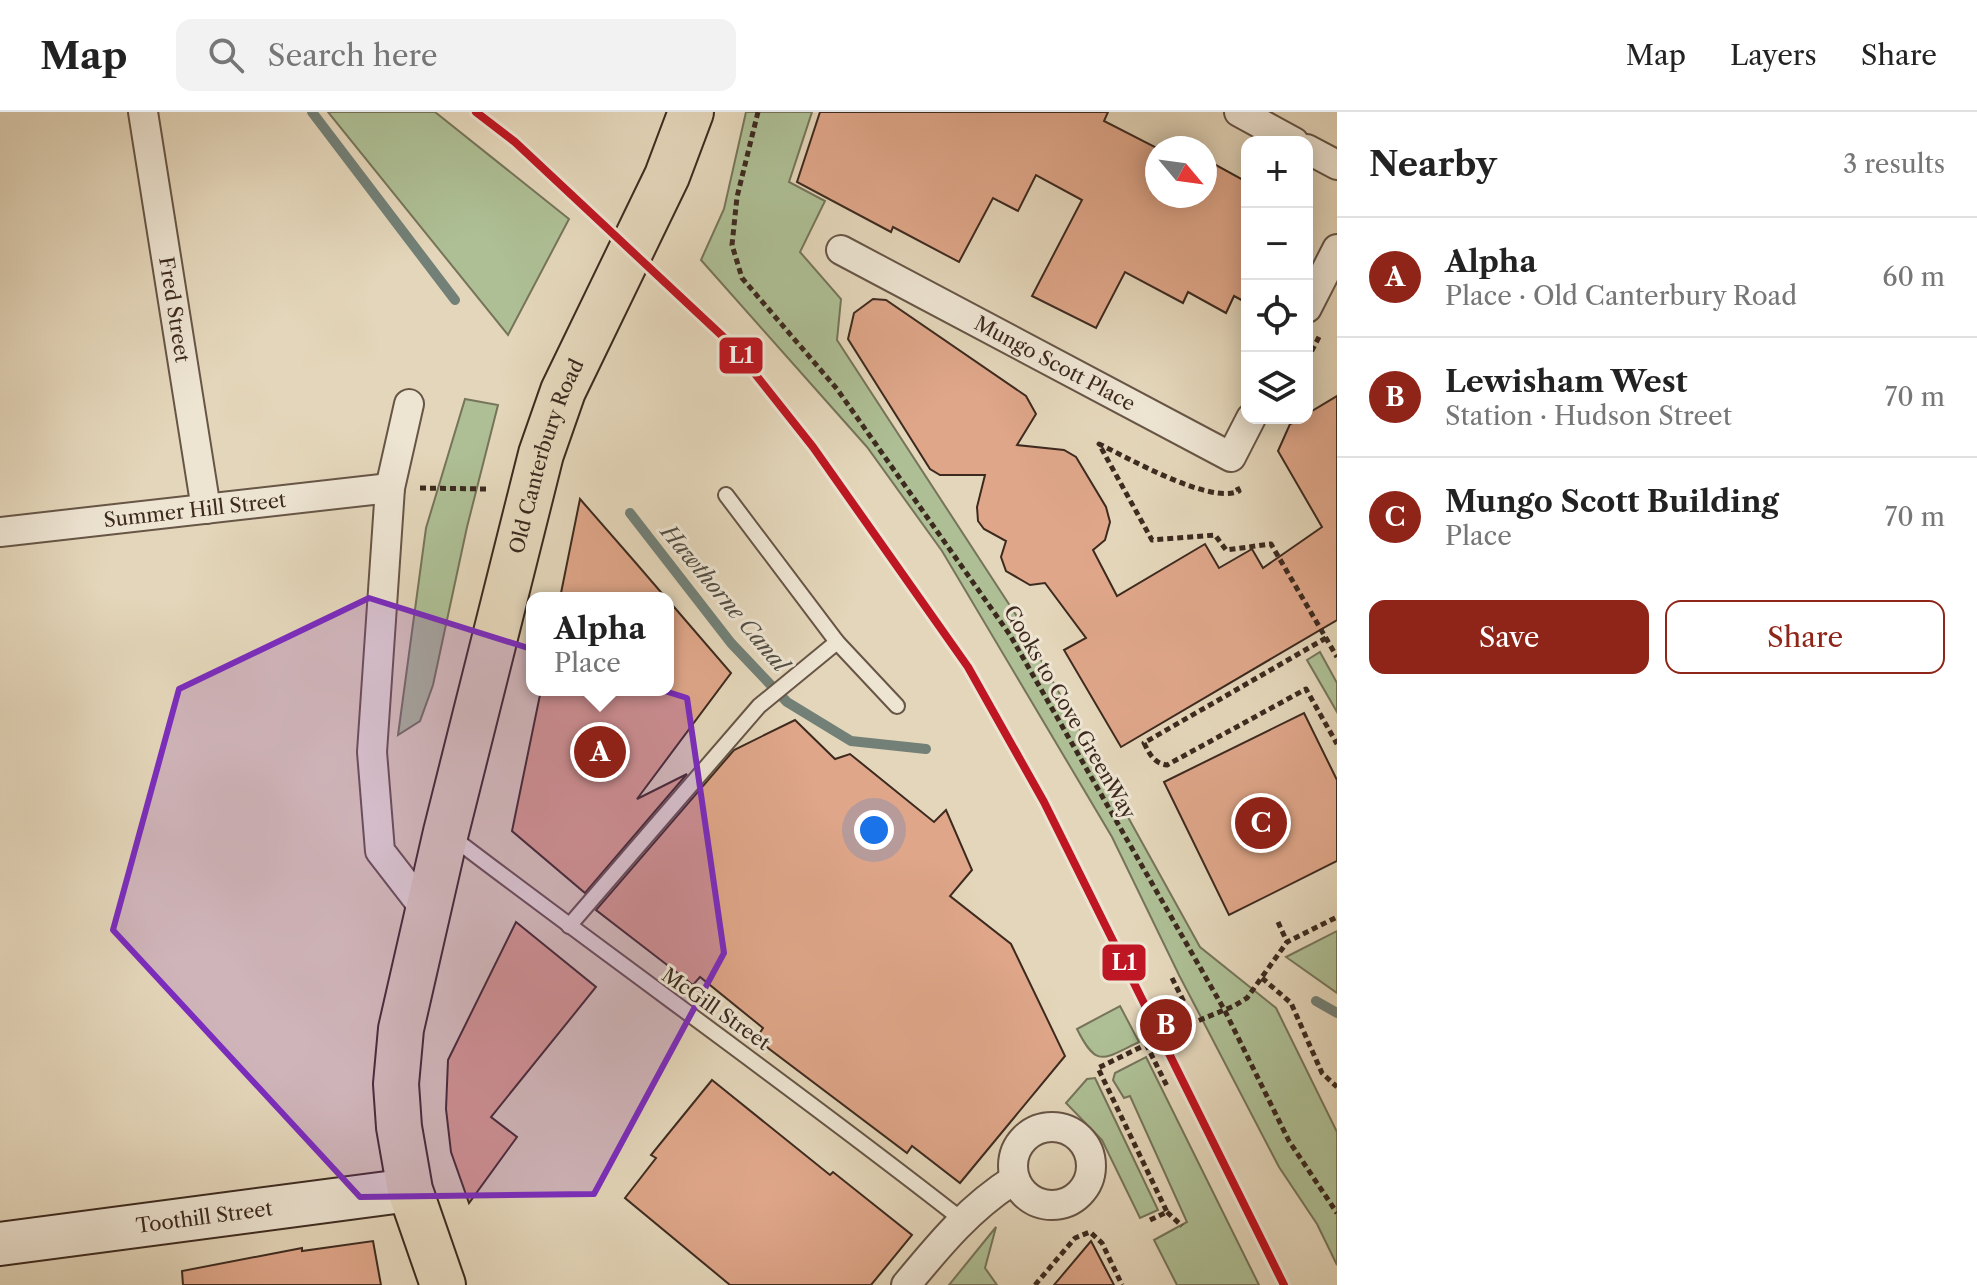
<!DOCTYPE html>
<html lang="en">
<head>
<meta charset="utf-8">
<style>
  :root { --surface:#fff; --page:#f2f2f2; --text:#222; --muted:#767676; --line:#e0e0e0; --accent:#8f2418 }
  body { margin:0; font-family:"Libre Caslon Text",serif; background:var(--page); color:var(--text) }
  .controls { position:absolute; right:24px; top:24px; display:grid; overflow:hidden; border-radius:16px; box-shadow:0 4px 20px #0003 }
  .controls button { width:72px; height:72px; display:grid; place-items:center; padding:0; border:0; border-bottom:2px solid var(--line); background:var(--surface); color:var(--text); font:40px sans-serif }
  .compass { position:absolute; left:1145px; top:24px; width:72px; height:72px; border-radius:50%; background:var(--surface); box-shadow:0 4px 20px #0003; rotate:119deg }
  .you { position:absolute; left:874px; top:718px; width:28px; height:28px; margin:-20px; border:6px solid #fff; border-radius:50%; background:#1a73e8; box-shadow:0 0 0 12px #1a73e833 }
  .badge { display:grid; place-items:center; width:52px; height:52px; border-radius:50%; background:var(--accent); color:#fff; font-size:26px; font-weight:700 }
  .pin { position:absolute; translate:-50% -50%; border:4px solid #fff; box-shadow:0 2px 8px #0006 }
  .popup { position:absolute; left:526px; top:480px; width:148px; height:104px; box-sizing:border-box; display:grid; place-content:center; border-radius:16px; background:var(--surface); filter:drop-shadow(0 2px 6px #0005); font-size:26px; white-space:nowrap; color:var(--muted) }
  .popup b { font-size:30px; color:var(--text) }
  .popup::after { content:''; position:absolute; left:50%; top:100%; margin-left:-16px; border:16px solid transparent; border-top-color:var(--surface) }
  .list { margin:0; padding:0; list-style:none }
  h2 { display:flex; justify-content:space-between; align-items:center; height:104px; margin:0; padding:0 32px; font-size:34px }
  h2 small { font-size:26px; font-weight:400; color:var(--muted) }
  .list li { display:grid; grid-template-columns:52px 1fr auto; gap:24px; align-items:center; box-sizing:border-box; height:120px; padding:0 32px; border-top:2px solid var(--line) }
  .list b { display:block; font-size:30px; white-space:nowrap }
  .list p { margin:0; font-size:26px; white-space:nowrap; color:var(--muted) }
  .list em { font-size:26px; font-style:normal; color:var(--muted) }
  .actions { display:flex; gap:16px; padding:24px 32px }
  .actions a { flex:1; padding:18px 0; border:2px solid var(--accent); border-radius:16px; text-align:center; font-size:28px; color:var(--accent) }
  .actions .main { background:var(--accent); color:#fff }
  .icon { flex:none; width:44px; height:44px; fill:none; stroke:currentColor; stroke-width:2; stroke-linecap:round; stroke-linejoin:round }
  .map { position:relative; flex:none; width:1337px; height:1173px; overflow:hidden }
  header { display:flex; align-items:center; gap:48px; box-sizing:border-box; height:112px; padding:0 40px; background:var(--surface); border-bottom:2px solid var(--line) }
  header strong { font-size:38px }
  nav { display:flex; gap:44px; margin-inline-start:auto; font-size:28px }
  .search { width:560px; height:72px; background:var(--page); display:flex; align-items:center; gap:20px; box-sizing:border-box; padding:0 28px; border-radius:16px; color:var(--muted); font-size:30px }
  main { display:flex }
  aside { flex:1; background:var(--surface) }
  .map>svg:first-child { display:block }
</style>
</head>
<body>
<header>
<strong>Map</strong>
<div class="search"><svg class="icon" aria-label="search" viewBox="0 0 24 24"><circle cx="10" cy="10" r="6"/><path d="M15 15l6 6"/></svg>Search here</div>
<nav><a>Map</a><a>Layers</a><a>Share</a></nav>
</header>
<main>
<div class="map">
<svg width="1337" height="1173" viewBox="0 0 1337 1173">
  <rect width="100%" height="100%" fill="#e4d6ba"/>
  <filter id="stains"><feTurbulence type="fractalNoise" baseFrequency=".0025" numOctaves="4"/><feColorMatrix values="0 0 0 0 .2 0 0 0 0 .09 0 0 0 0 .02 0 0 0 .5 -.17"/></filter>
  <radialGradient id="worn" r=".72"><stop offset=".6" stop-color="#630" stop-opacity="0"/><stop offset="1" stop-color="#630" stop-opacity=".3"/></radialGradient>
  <g fill="#aebf95" stroke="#76745a" stroke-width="2">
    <path d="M328,0H435L569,107L508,223Z"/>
    <path d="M746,0H812L789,70L825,89L800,140L841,187L837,228L1016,503L1200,835L1276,896L1337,1020V1153L1317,1112L1279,1055L1179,863L1112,725L942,439L867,335L701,148L724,97Z"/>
    <path d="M465,287L498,293L467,415L433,573L420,609L398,623L426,416Z"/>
    <path d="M1320,540L1337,571V600L1307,548Z"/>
    <path d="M1337,819V881L1286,845Z"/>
    <path d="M1120,894L1139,930C1103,947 1097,957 1077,917Z"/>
    <path d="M1146,945L1259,1173H1177L1154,1128L1187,1110L1130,984L1124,986L1113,968L1115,961Z"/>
    <path d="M1095,966L1158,1098L1140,1106L1102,1028L1066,991L1087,967Z"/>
    <path d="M996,1115L985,1156L997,1173H949Z"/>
  </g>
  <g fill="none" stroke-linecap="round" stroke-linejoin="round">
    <g stroke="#728077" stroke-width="10">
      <path d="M312,0L455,188"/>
      <path d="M630,401L731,531L787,590L851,629L926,637"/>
      <path d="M1316,889L1337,901"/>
    </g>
  </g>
  <g fill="#dfa689" stroke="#3d2a1f" stroke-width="2">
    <path d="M820,0H1108L1104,9L1157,36V84H1205V47L1247,70V191L1234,184L1226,201L1188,180L1183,191L1125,160L1096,216L1032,184L1082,88L1036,63L1018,99L993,86L959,150L893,115L891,120L797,70Z"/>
    <path d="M873,187L886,188L1026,284L1036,302L1017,333L1064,338L1076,345L1106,395L1110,410L1105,428L1093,438L1117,484L1205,432L1219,456L1252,437L1263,456L1322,415L1278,339L1290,312L1307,306V302L1337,284V508L1121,635L1064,538L1086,526L1045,471L1030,473L1006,459L1001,445L1006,429L984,417L978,409L977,395L985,363H940L930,357L848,227L854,201Z"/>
    <path d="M580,387L635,450L666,486H560Z"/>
    <path d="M668,488L731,561L637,687L687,662L585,781L512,719L541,578H668Z"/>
    <path d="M1304,601L1337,668V749L1229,803L1164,670Z"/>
    <path d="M795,608L835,647L850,642L934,710L946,698L972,758L950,784L1011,832L1065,944L960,1071L912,1034L907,1041L756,927L763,916L700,865L693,873L596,798L734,638Z"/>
    <path d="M516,810L596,875L491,1005L517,1025L469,1091L451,1040L446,997L448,948Z"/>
    <path d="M712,968L830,1063L833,1060L912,1123L871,1173H730L625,1086L656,1046L651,1043Z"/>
    <path d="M373,1129L381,1173H183L182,1159L302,1136V1139Z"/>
    <path d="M1091,1129L1114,1173H1054Z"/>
  </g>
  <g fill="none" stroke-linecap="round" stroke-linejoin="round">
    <g stroke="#675546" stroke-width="18">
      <g id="lane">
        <path d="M726,383L837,530L897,594"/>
        <path d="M452,725C621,854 794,976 961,1107"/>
        <path d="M569,814L759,594L837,530"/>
      </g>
    </g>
    <g stroke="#675546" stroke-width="32">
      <g id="street">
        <path id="s1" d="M143,0L206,397"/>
        <path d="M1239,0L1294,30"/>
        <path d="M1307,37L1337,53"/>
        <path id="s2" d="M841,138L1231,345L1251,306"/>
        <path d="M1307,196L1337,137"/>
        <path d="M409,292L390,376L372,640L380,739L428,801"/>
        <path id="s3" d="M0,420L390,376"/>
        <circle cx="1052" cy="1054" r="39"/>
        <path d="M906,1173C939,1133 970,1095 1015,1067"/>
      </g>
    </g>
    <g stroke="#3d2a1f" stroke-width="46">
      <g id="secondary">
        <path id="s4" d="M0,1132L410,1078"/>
      </g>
    </g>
    <g stroke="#3d2a1f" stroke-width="48">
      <g id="primary">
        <path id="s5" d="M443,1173L410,1078L399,1015L396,972L401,917L446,720L541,342L563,279L667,64L691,0"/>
      </g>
    </g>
    <g stroke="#3d2a1f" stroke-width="5" stroke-dasharray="6 4" stroke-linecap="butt">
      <path d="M758,0L737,85L732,133L742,166L837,277L1010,523L1225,899L1289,1029L1337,1101"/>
      <path d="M1307,248L1320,223"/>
      <path d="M1237,375L1239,379C1210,393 1129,346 1099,332L1152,428L1215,423L1226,438L1271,432L1337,545"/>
      <path d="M420,376L487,377"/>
      <path d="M1326,526L1144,631C1150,643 1154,651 1167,653L1306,577L1337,632"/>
      <path d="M1278,810L1287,830"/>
      <path d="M1172,866L1194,910"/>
      <path d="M1262,866L1291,891L1322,961L1337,975"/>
      <path d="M1146,932L1168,976"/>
      <path d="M1167,1100L1182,1114"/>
      <path d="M1150,1108L1167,1100L1098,956L1178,917L1234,894L1247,886L1287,830L1337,805"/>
      <path d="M1035,1173L1075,1126L1090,1120L1102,1131L1122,1173"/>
    </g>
    <use href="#lane" stroke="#ede4d2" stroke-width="14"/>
    <use href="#street" stroke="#ede4d2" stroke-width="28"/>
    <use href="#secondary" stroke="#ede4d2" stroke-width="42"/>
    <use href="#primary" stroke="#e4d6ba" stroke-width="44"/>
    <g stroke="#ede4d2" stroke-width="14">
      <path id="rail-1" d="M476,0L515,30L733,234L813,335L968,555L1044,690L1284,1173"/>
    </g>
    <use href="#rail-1" stroke="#be1622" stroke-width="8"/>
  </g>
  <path fill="#7b2cbf" fill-opacity="0.2" stroke="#7b2cbf" stroke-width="6" stroke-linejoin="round" d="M369,486L687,586L724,841L594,1082L360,1085L113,818L179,577Z"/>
  <g text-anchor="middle" stroke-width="6" stroke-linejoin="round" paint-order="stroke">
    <g font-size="20" fill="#3d2a1f" stroke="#ede4d2">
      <text dy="7" stroke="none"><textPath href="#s1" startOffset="200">Fred Street</textPath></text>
      <text dy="7" stroke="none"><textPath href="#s2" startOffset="242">Mungo Scott Place</textPath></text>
      <text dy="7" stroke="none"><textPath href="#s5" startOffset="854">Old Canterbury Road</textPath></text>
      <text dy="7" stroke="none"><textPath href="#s3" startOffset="196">Summer Hill Street</textPath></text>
      <text transform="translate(1070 600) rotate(60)" y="7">Cooks to Cove GreenWay</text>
      <text transform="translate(716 897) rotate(35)" y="7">McGill Street</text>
      <text dy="7" stroke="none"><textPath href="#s4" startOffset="206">Toothill Street</textPath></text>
    </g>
    <g font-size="22" font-style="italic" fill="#534e44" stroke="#ede4d2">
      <text transform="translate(725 486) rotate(50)" y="8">Hawthorne Canal</text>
    </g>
  </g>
  <g stroke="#ede4d2" stroke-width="3">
    <rect x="718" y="224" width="46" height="39" rx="8" fill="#be1622"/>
    <rect x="1101" y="831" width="46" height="39" rx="8" fill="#be1622"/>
  </g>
  <g font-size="22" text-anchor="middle" font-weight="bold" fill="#fff">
    <text x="741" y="251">L1</text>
    <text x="1124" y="858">L1</text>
  </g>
  <rect width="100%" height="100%" filter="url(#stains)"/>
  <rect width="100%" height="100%" fill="url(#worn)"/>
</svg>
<div class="controls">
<button>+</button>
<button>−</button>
<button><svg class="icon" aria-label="locate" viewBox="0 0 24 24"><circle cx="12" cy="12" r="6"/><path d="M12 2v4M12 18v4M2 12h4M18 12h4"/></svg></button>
<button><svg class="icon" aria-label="layers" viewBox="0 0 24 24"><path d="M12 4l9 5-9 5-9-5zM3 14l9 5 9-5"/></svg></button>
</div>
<svg class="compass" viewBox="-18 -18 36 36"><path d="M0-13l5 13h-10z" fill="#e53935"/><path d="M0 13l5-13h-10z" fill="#767676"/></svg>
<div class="you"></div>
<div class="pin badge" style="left:600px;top:640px">A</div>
<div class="popup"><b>Alpha</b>Place</div>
<div class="pin badge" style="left:1166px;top:913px">B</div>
<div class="pin badge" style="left:1261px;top:711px">C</div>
</div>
<aside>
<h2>Nearby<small>3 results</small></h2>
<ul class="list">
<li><span class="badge">A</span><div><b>Alpha</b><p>Place · Old Canterbury Road</p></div><em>60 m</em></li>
<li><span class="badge">B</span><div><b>Lewisham West</b><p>Station · Hudson Street</p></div><em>70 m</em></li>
<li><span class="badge">C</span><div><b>Mungo Scott Building</b><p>Place</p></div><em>70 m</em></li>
</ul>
<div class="actions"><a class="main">Save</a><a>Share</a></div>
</aside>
</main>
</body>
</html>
